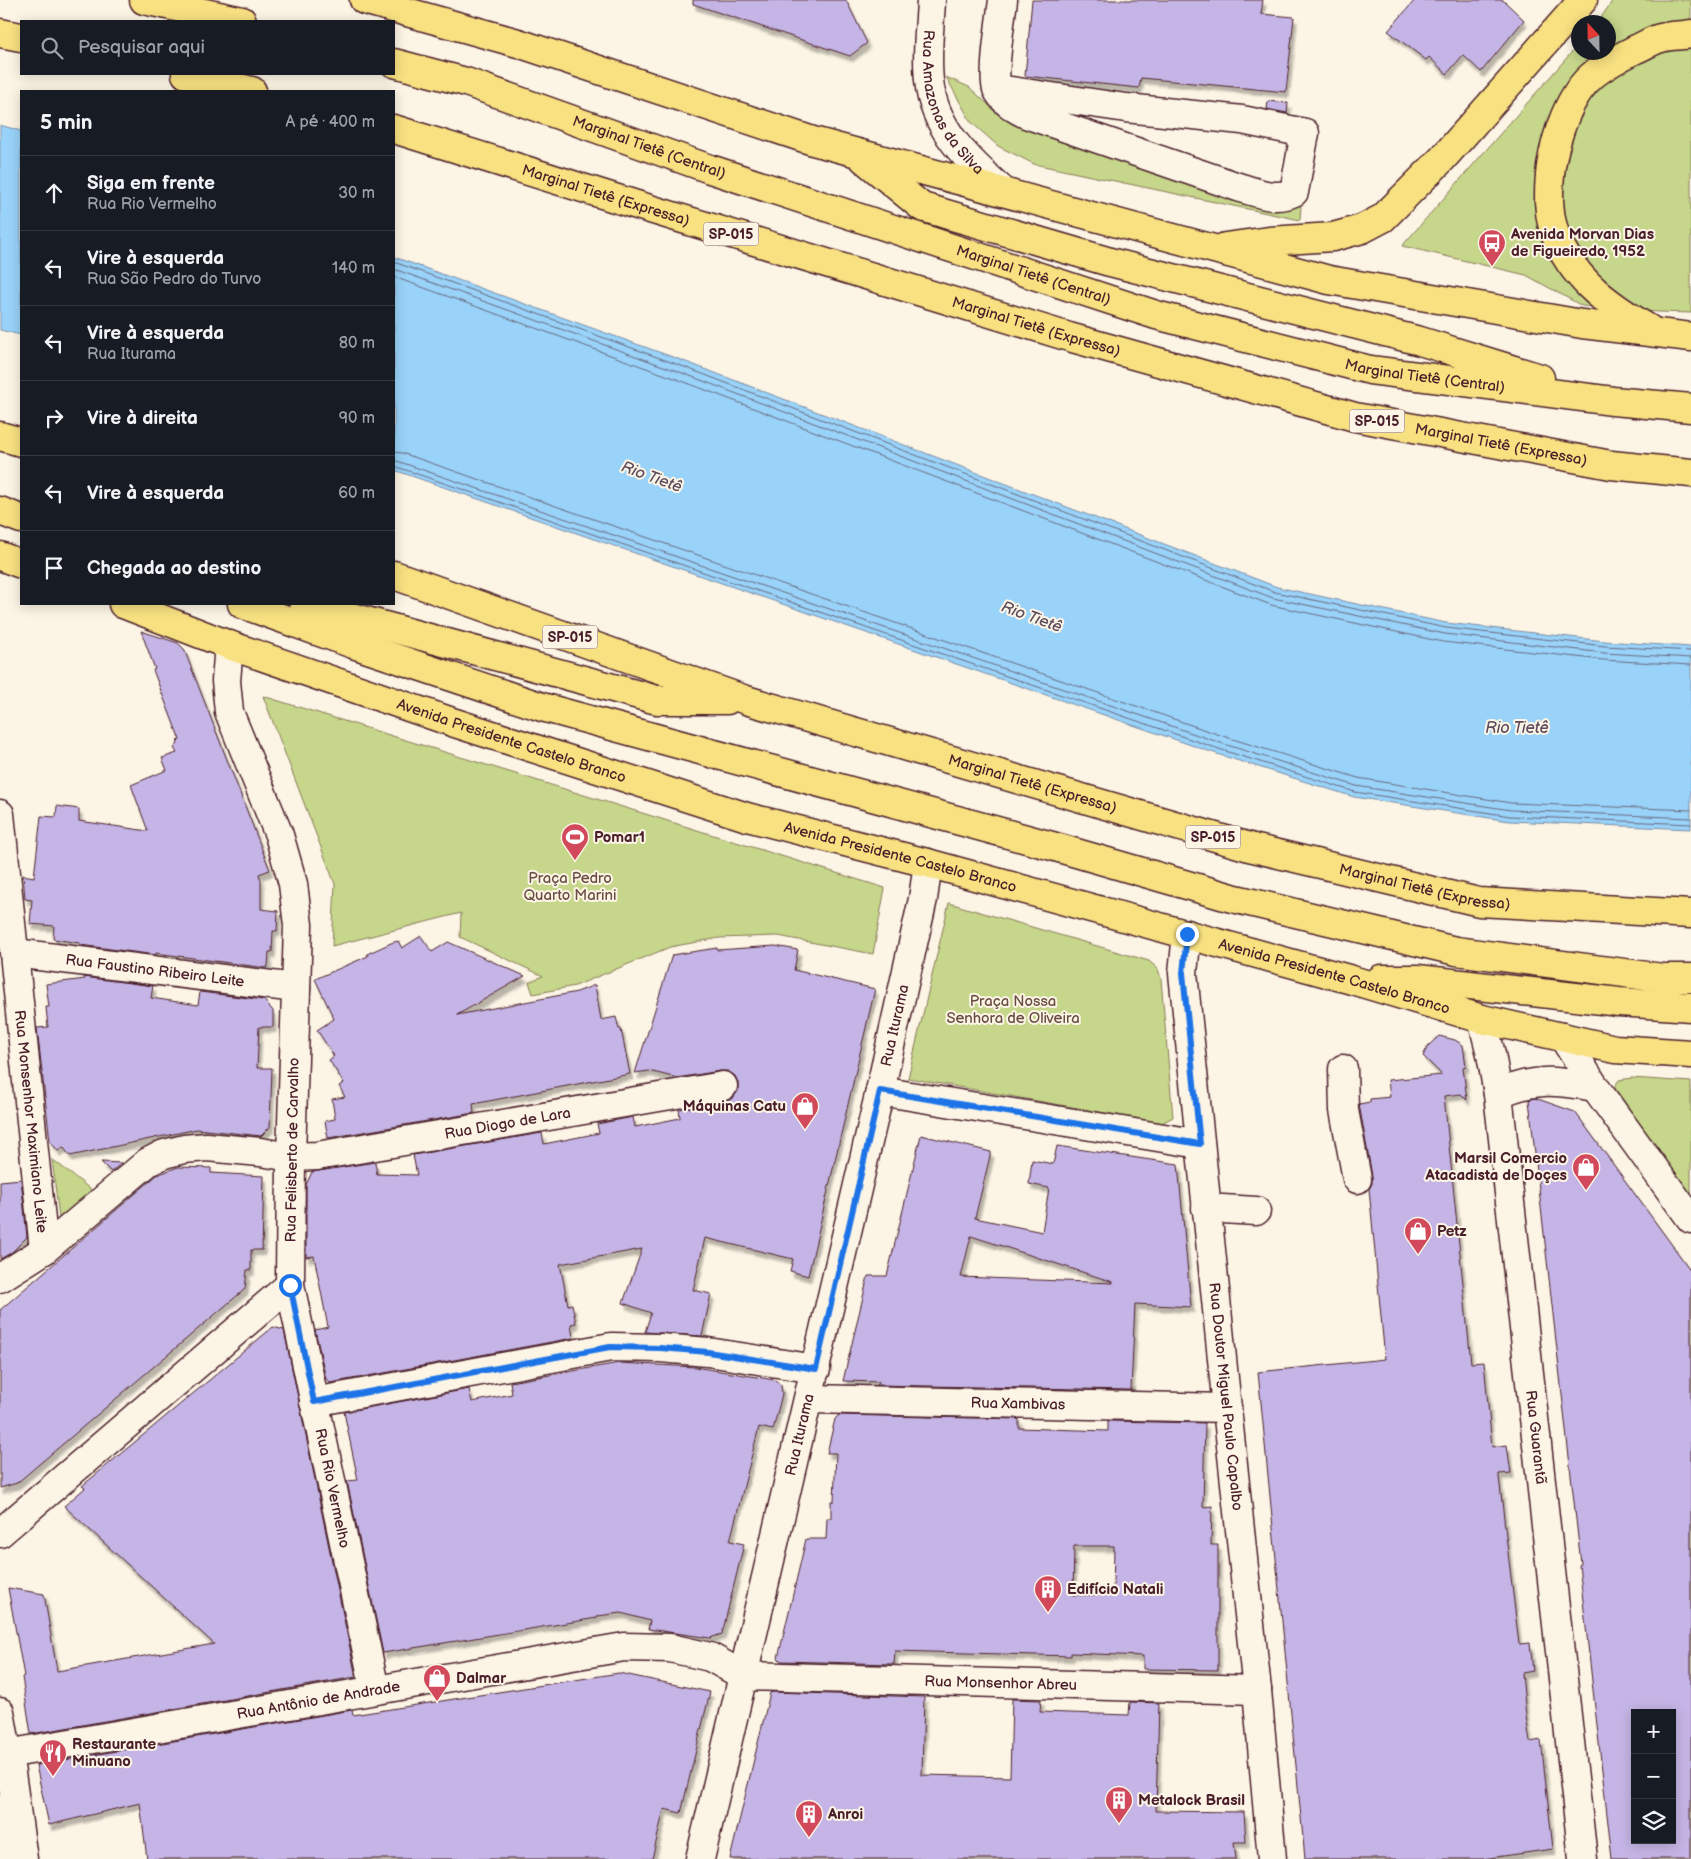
<!DOCTYPE html>
<html lang="pt">
<head>
<meta charset="utf-8">
<style>
  :root { --surface:#171b24; --page:#242831; --text:#f1f3f6; --muted:#9ea1a6; --line:#363941 }
  body { margin:0; font-family:"Balsamiq Sans",sans-serif; background:var(--page); color:var(--text) }
  .controls { position:absolute; right:15px; bottom:15px; display:grid; overflow:hidden; border-radius:0px; box-shadow:0 2px 12px #0003 }
  .controls button { width:45px; height:45px; display:grid; place-items:center; padding:0; border:0; border-bottom:1px solid var(--line); background:var(--surface); color:var(--text); font:25px sans-serif }
  .compass { position:absolute; left:1571px; top:15px; width:45px; height:45px; border-radius:50%; background:var(--surface); box-shadow:0 2px 12px #0003; rotate:338deg }
  .stop { position:absolute; width:15px; height:15px; margin:-11px; border:4px solid #1a73e8; border-radius:50%; background:#fff }
  .stop.end { background:#1a73e8; border-color:#fff; box-shadow:0 1px 5px #0008 }
  .list { margin:0; padding:0; list-style:none }
  h2 { display:flex; justify-content:space-between; align-items:center; height:65px; margin:0; padding:0 20px; font-size:21px }
  h2 small { font-size:16px; font-weight:400; color:var(--muted) }
  .list li { display:grid; grid-template-columns:32px 1fr auto; gap:15px; align-items:center; box-sizing:border-box; height:75px; padding:0 20px; border-top:1px solid var(--line) }
  .list b { display:block; font-size:19px; white-space:nowrap }
  .list p { margin:0; font-size:16px; white-space:nowrap; color:var(--muted) }
  .list em { font-size:16px; font-style:normal; color:var(--muted) }
  .icon { flex:none; width:28px; height:28px; fill:none; stroke:currentColor; stroke-width:2; stroke-linecap:round; stroke-linejoin:round }
  .map { position:relative; flex:none; width:1691px; height:1859px; overflow:hidden }
  .search { position:absolute; background:var(--surface); box-shadow:0 2px 12px #0003; left:20px; top:20px; width:375px; height:55px; display:flex; align-items:center; gap:12px; box-sizing:border-box; padding:0 18px; border-radius:0px; color:var(--muted); font-size:19px }
  .panel { position:absolute; background:var(--surface); box-shadow:0 2px 12px #0003; left:20px; top:90px; width:375px; height:515px; border-radius:0px }
  .map>svg:first-child { display:block }
</style>
</head>
<body>
<div class="map">
<svg width="1691" height="1859" viewBox="0 0 1691 1859">
  <defs>
    <filter id="shadow"><feDropShadow dx="3" dy="5.5" stdDeviation="1" flood-color="#0004"/></filter>
  </defs>
  <rect width="100%" height="100%" fill="#fcf5e5"/>
  <filter id="ink" filterUnits="userSpaceOnUse"><feTurbulence type="fractalNoise" baseFrequency=".02" numOctaves="2"/><feDisplacementMap in="SourceGraphic" scale="10" xChannelSelector="R" yChannelSelector="G"/><feConvolveMatrix kernelMatrix="1 2 1 2 8 2 1 2 1" color-interpolation-filters="sRGB"/></filter>
  <g filter="url(#ink)">
    <g fill="#c6d68a" stroke="#887a5a">
      <path d="M1613,0H1691V313L1658,312L1582,306L1526,275L1402,246L1578,45V52H1608V22H1598Z"/>
      <path d="M946,77L969,87L992,108L1252,196L1301,206L1300,220L1034,164L998,146L971,122Z"/>
      <path d="M263,696L885,888L873,954L778,936L719,938L670,947L575,986L533,994L529,982L543,976L460,937L461,913L332,946L335,884Z"/>
      <path d="M949,903L1149,961L1158,969L1161,979L1173,1117L1162,1123L908,1078Z"/>
      <path d="M1632,1078L1691,1082V1197L1614,1087L1619,1080Z"/>
      <path d="M52,1159L94,1192L59,1218Z"/>
    </g>
    <g fill="#99d3f9" stroke="#798ba7">
      <path d="M0,125L21,131V335L0,330Z"/>
      <path d="M394,257L681,360L1277,587L1446,623L1605,641L1691,647V829L1509,821L1354,797L1217,754L394,470Z"/>
    </g>
    <g fill="none" stroke-linecap="round" stroke-linejoin="round">
      <g stroke="#6a677d" stroke-width="1">
        <path d="M394,262L679,365L1275,592L1446,628L1605,646L1691,651"/>
        <path d="M394,269L677,371L1273,598L1445,634L1604,653L1691,658"/>
        <path d="M394,277L674,378L1271,605L1443,642L1603,660L1691,665"/>
        <path d="M394,452L402,453L1223,736L1358,778L1511,803L1691,810"/>
        <path d="M394,460L1221,743L1356,786L1511,810L1691,818"/>
        <path d="M394,466L1219,749L1355,792L1510,816L1691,824"/>
      </g>
    </g>
    <g fill="#c5b5e6" stroke="#4a1f2b" fill-rule="evenodd" filter="url(#shadow)">
      <path d="M693,0H846L867,43L850,56L693,4Z"/>
      <path d="M1032,0H1263L1261,14L1294,17L1286,92L1141,78L1139,88L1025,76Z"/>
      <path d="M1415,0H1503L1524,20L1481,72L1463,55L1447,74L1429,57L1426,60L1388,31Z"/>
      <path d="M1268,101L1288,103L1287,113L1267,109Z"/>
      <path d="M141,631L178,643L184,649L270,870L259,874L261,881V909L278,911L277,931H273L272,952H269L268,966L266,968L156,953V955L80,945V943L53,939L54,926L30,924L32,900L25,899L23,875L34,877L41,816L56,817L57,806L79,809V821L148,831L131,785L167,770L162,758L177,753L174,748L178,744L177,741L180,740L153,670L155,669Z"/>
      <path d="M421,936L432,952L448,942L525,976L457,1015L577,992L595,985L601,1020L616,1017L619,1029H621L630,1074L473,1104L474,1113L328,1138L325,1121L335,1119L332,1099L345,1097L339,1086L344,1083L329,1060L334,1056L317,1030L334,1019L315,979L368,956L367,954L391,943L398,941L402,948Z"/>
      <path d="M775,946L798,950L794,970L875,989L808,1276L790,1271L793,1259L705,1238L693,1290L711,1294L702,1336L645,1332L651,1313L623,1303L642,1249L560,1264L568,1305L572,1304L576,1323L571,1324L573,1338L330,1383L326,1379L315,1330L328,1327L314,1256L306,1257V1185L312,1172L375,1162L377,1174L417,1175L413,1155L542,1133L544,1144L599,1133L597,1124L633,1117L635,1127L680,1118L679,1109L726,1101L733,1098L738,1091V1083L735,1076L728,1071H720L677,1078L649,1071L635,1073L672,955L717,948V950Z"/>
      <path d="M84,977L153,986L151,998L198,1005L200,992L264,1000L273,1011V1027H259L257,1068H272L270,1127L261,1136L197,1129L70,1156L63,1147L58,1151L50,1141L37,1028L48,1027L46,1007H49L46,984L85,979Z"/>
      <path d="M1439,1036L1455,1040L1463,1045L1466,1066L1463,1067L1467,1100L1461,1094L1444,1096L1471,1363L1484,1362L1492,1447L1507,1445L1511,1473L1499,1474V1477L1519,1644L1530,1643L1533,1671L1522,1673L1526,1716L1530,1742L1541,1740L1553,1849L1482,1859H1305L1258,1372L1385,1359L1369,1189L1372,1184V1176L1359,1104L1370,1102V1099L1390,1097L1388,1080L1442,1075L1423,1056L1428,1046Z"/>
      <path d="M1535,1098L1575,1112L1691,1271V1859H1612L1579,1565L1581,1564L1529,1100ZM1635,1713H1672V1840H1635Z"/>
      <path d="M921,1135L991,1152L975,1218L1042,1232L1049,1188L1029,1184L1032,1160L1053,1164L1057,1146L1178,1164L1191,1307L1135,1304L1131,1390L877,1385L880,1382L843,1381L868,1276H887ZM971,1236L1113,1282V1283L961,1277Z"/>
      <path d="M101,1162L122,1163L111,1172Z"/>
      <path d="M178,1167L211,1168V1173L264,1176L262,1250H251V1270H247L245,1289L17,1483L0,1488V1310L157,1175Z"/>
      <path d="M21,1179L27,1237L11,1253L0,1259V1181Z"/>
      <path d="M273,1327L284,1330L356,1677L31,1734L22,1677L24,1676L8,1588L44,1594L57,1671L214,1644L64,1506L85,1488L82,1486Z"/>
      <path d="M619,1363L695,1367L775,1380L781,1385L782,1394L773,1430L759,1427L730,1541L744,1544L722,1634L710,1638L648,1629L650,1621L621,1613L598,1616L597,1618L383,1653L347,1481L358,1480L344,1412L469,1389L472,1402L512,1394L510,1382Z"/>
      <path d="M839,1415L1019,1419V1428L1108,1431V1421L1205,1423L1203,1507L1212,1506L1211,1545H1218V1670L1143,1669V1656L1071,1653V1656L895,1651L894,1664L781,1661L778,1658L806,1539H826L827,1518H831V1501H834L836,1453H827L835,1419ZM1074,1546H1114L1113,1595H1073Z"/>
      <path d="M619,1673L710,1692L681,1813L664,1809L652,1859H147L140,1803L49,1825L36,1765L352,1710L353,1715Z"/>
      <path d="M773,1692L924,1697L922,1775L1010,1777L1012,1699L1041,1700L1040,1712L1129,1715L1130,1702L1159,1703L1156,1811L1244,1812L1246,1842H1234L1236,1859H730L770,1693Z"/>
    </g>
    <g fill="none" stroke-linecap="round" stroke-linejoin="round">
      <g stroke="#4a1f2b" stroke-width="31">
        <g id="minor">
          <path id="s1" d="M931,0C930,26 926,54 929,80C933,129 970,162 1004,192"/>
          <path d="M997,89L1126,108L1242,120L1305,133L1294,192C1276,201 1259,193 1241,188L1026,114C1015,109 1003,102 997,89C992,76 1001,17 1003,0"/>
          <path id="s2" d="M229,645L226,681L229,712L279,835L293,884L298,925L291,1157L290,1285L375,1690"/>
          <path id="s3" d="M0,814L44,1250"/>
          <path id="s4" d="M1187,934L1183,973L1227,1408L1257,1690L1272,1859"/>
          <path id="s5" d="M15,953L296,988"/>
          <path id="s6" d="M1482,1019L1491,1054L1498,1094L1583,1859"/>
          <path d="M1563,1037L1595,1087L1691,1219"/>
          <path d="M1343,1069L1344,1110L1357,1179"/>
          <path d="M880,1091L1200,1144"/>
          <path d="M1498,1094C1535,1077 1556,1081 1595,1087"/>
          <path d="M1206,1208L1256,1211"/>
          <path id="s7" d="M0,1278L44,1250L148,1162L164,1154L184,1149L207,1147L260,1152L291,1157L317,1156L723,1086"/>
          <path id="s8" d="M809,1399L1227,1408"/>
          <path d="M314,1402L611,1347L660,1348L708,1352L816,1369"/>
          <path d="M0,1533L290,1285"/>
          <path d="M0,1712L11,1773L23,1859"/>
          <path id="s9" d="M7,1754L624,1647L670,1648L710,1657L744,1676L1257,1690"/>
          <path d="M0,1853L6,1807"/>
          <path id="s10" d="M700,1859L880,1091L923,899L928,863"/>
        </g>
      </g>
      <g stroke="#4a1f2b" stroke-width="31">
        <g id="highway">
          <path d="M144,0L242,21"/>
          <path d="M364,0L518,43L813,141L1329,280L1582,324L1691,337"/>
          <path d="M0,33L21,37"/>
          <path id="s11" d="M394,63L466,82L710,169L1156,315L1370,370L1613,401L1691,408"/>
          <path d="M186,74L252,91"/>
          <path id="s12" d="M394,129L640,206L1069,337L1355,417L1611,465L1691,473"/>
          <path d="M864,159L922,207L1110,262L1420,341L1540,378"/>
          <path d="M1225,247L1269,241L1333,237L1362,229L1383,218L1443,158L1583,0"/>
          <path d="M1649,329C1611,306 1577,283 1558,241C1547,217 1548,191 1551,166C1556,136 1569,94 1594,74C1607,64 1622,56 1636,49C1644,46 1652,40 1661,38C1670,35 1681,36 1691,34"/>
          <path d="M0,436L21,442"/>
          <path d="M0,511L21,519"/>
          <path d="M0,556L21,564"/>
          <path id="s13" d="M394,575L746,700L1253,848L1479,902L1691,914"/>
          <path id="s14" d="M123,604L229,645L452,722L747,817L931,864L1352,980L1482,1019L1615,1049L1691,1054"/>
          <path d="M242,604L353,644L542,707L1052,846L1232,898L1456,951L1663,978H1691"/>
          <path d="M304,604L657,700H727"/>
          <path d="M1381,979H1418L1619,1002L1691,1007"/>
        </g>
      </g>
      <use href="#minor" stroke="#fcf5e5" stroke-width="28"/>
      <use href="#highway" stroke="#f8e181" stroke-width="28"/>
    </g>
  </g>
  <g fill="none" stroke-linecap="round" stroke-linejoin="round" filter="url(#ink)">
    <path stroke="#1a73e8" stroke-width="6" d="M290,1285L314,1402L610,1347L660,1348L708,1352L816,1369L880,1091L1200,1144L1183,973L1187,934"/>
  </g>
  <defs>
    <g id="bus-pin" transform="scale(1.4375)"><path d="M0 17L-7.5 6A9.5 9.5 0 1 1 7.5 6Z" fill="#d1495b" stroke="#fcf5e5"/><path d="M-5-6H5V4H4V6H2V4H-2V6H-4V4H-5ZM-3.5-4V0h7V-4ZM-3.5 1.2v1.5H-2V1.2ZM2 1.2v1.5H3.5V1.2Z" fill="#fff"/></g>
    <g id="stadium-pin" transform="scale(1.4375)"><path d="M0 17L-7.5 6A9.5 9.5 0 1 1 7.5 6Z" fill="#d1495b" stroke="#fcf5e5"/><path d="M0-5a6.5 5 0 1 0 0 10a6.5 5 0 1 0 0-10ZM-3.5-1.8h7v3.6h-7Z" fill="#fff"/></g>
    <g id="shop-pin" transform="scale(1.4375)"><path d="M0 17L-7.5 6A9.5 9.5 0 1 1 7.5 6Z" fill="#d1495b" stroke="#fcf5e5"/><path d="M-5-2.5h2.3a2.7 3.5 0 0 1 5.4 0H5L5.5 6h-11ZM-1.5-2.5h3a1.5 2.3 0 0 0-3 0Z" fill="#fff"/></g>
    <g id="building-pin" transform="scale(1.4375)"><path d="M0 17L-7.5 6A9.5 9.5 0 1 1 7.5 6Z" fill="#d1495b" stroke="#fcf5e5"/><path d="M-4-6H4V6H1V3H-1V6H-4ZM-2.5-4.3h1.7v1.8h-1.7ZM.8-4.3h1.7v1.8H.8ZM-2.5-1h1.7V.8h-1.7ZM.8-1h1.7V.8H.8Z" fill="#fff"/></g>
    <g id="restaurant-pin" transform="scale(1.4375)"><path d="M0 17L-7.5 6A9.5 9.5 0 1 1 7.5 6Z" fill="#d1495b" stroke="#fcf5e5"/><path d="M-5-6h1v4h1v-4h1v4h1v-4h1v5L-1.5 .5V6h-2V.5L-5-1ZM5-6V6H3V1.5H1.5Q1.5-4 5-6Z" fill="#fff"/></g>
  </defs>
  <g fill-rule="evenodd">
    <use href="#bus-pin" x="1492" y="243"/>
    <use href="#stadium-pin" x="575" y="837"/>
    <use href="#shop-pin" x="805" y="1106"/>
    <use href="#shop-pin" x="1586" y="1167"/>
    <use href="#shop-pin" x="1418" y="1231"/>
    <use href="#building-pin" x="1048" y="1589"/>
    <use href="#shop-pin" x="437" y="1678"/>
    <use href="#restaurant-pin" x="53" y="1753"/>
    <use href="#building-pin" x="1119" y="1800"/>
    <use href="#building-pin" x="809" y="1814"/>
  </g>
  <g text-anchor="middle" stroke-width="4" stroke-linejoin="round" paint-order="stroke">
    <g fill="#fcf5e5" stroke="#7f5f63" stroke-width="1">
      <rect x="703.5" y="222.5" width="55" height="23" rx="4"/>
      <rect x="1349.5" y="409.5" width="55" height="23" rx="4"/>
      <rect x="542.5" y="625.5" width="55" height="23" rx="4"/>
      <rect x="1185.5" y="825.5" width="55" height="23" rx="4"/>
    </g>
    <g font-size="14" font-weight="bold" fill="#4a1f2b">
      <text x="731" y="239">SP-015</text>
      <text x="1377" y="426">SP-015</text>
      <text x="570" y="642">SP-015</text>
      <text x="1213" y="842">SP-015</text>
    </g>
    <g font-size="15" fill="#4a1f2b" stroke="#fcf5e5">
      <text dy="5" stroke="none"><textPath href="#s1" startOffset="109">Rua Amazonas da Silva</textPath></text>
      <text dy="5" stroke="none"><textPath href="#s11" startOffset="269">Marginal Tietê (Central)</textPath></text>
      <text dy="5" stroke="none"><textPath href="#s12" startOffset="222">Marginal Tietê (Expressa)</textPath></text>
      <text dy="5" stroke="none"><textPath href="#s11" startOffset="674">Marginal Tietê (Central)</textPath></text>
      <text dy="5" stroke="none"><textPath href="#s12" startOffset="672">Marginal Tietê (Expressa)</textPath></text>
      <text dy="5" stroke="none"><textPath href="#s11" startOffset="1079">Marginal Tietê (Central)</textPath></text>
      <text dy="5" stroke="none"><textPath href="#s12" startOffset="1152">Marginal Tietê (Expressa)</textPath></text>
      <text dy="5" stroke="none"><textPath href="#s14" startOffset="412">Avenida Presidente Castelo Branco</textPath></text>
      <text dy="5" stroke="none"><textPath href="#s13" startOffset="672">Marginal Tietê (Expressa)</textPath></text>
      <text dy="5" stroke="none"><textPath href="#s14" startOffset="818">Avenida Presidente Castelo Branco</textPath></text>
      <text dy="5" stroke="none"><textPath href="#s13" startOffset="1078">Marginal Tietê (Expressa)</textPath></text>
      <text dy="5" stroke="none"><textPath href="#s5" startOffset="141">Rua Faustino Ribeiro Leite</textPath></text>
      <text dy="5" stroke="none"><textPath href="#s14" startOffset="1268">Avenida Presidente Castelo Branco</textPath></text>
      <text dy="5" stroke="none"><textPath href="#s10" startOffset="856">Rua Iturama</textPath></text>
      <text dy="5" stroke="none"><textPath href="#s3" startOffset="309">Rua Monsenhor Maximiano Leite</textPath></text>
      <text dy="5" stroke="none"><textPath href="#s7" startOffset="554">Rua Diogo de Lara</textPath></text>
      <text transform="translate(292 1150) rotate(-89)" y="5">Rua Felisberto de Carvalho</text>
      <text dy="5" stroke="none"><textPath href="#s4" startOffset="465">Rua Doutor Miguel Paulo Capalbo</textPath></text>
      <text dy="5" stroke="none"><textPath href="#s8" startOffset="209">Rua Xambivas</textPath></text>
      <text dy="5" stroke="none"><textPath href="#s10" startOffset="436">Rua Iturama</textPath></text>
      <text dy="5" stroke="none"><textPath href="#s6" startOffset="422">Rua Guarantã</textPath></text>
      <text dy="5" stroke="none"><textPath href="#s2" startOffset="860">Rua Rio Vermelho</textPath></text>
      <text dy="5" stroke="none"><textPath href="#s9" startOffset="1009">Rua Monsenhor Abreu</textPath></text>
      <text dy="5" stroke="none"><textPath href="#s9" startOffset="316">Rua Antônio de Andrade</textPath></text>
    </g>
    <g font-size="15" font-weight="bold" fill="#4a1f2b" stroke="#fcf5e5" text-anchor="start">
      <text x="1511" y="239">Avenida Morvan Dias<tspan x="1511" dy="17">de Figueiredo, 1952</tspan></text>
      <text x="594" y="842">Pomar1</text>
      <text x="786" y="1111" text-anchor="end">Máquinas Catu</text>
      <text x="1567" y="1163" text-anchor="end">Marsil Comercio<tspan x="1567" dy="17">Atacadista de Doçes</tspan></text>
      <text x="1437" y="1236">Petz</text>
      <text x="1067" y="1594">Edifício Natali</text>
      <text x="456" y="1683">Dalmar</text>
      <text x="72" y="1749">Restaurante<tspan x="72" dy="17">Minuano</tspan></text>
      <text x="1138" y="1805">Metalock Brasil</text>
      <text x="828" y="1819">Anroi</text>
    </g>
    <g font-size="15" fill="#694d43" stroke="#fcf5e5">
      <text x="570" y="883">Praça Pedro<tspan x="570" dy="17">Quarto Marini</tspan></text>
      <text x="1013" y="1006">Praça Nossa<tspan x="1013" dy="17">Senhora de Oliveira</tspan></text>
    </g>
    <g font-size="16" font-style="italic" fill="#5e4c5e" stroke="#fcf5e5">
      <text transform="translate(652 476) rotate(20)" y="6">Rio Tietê</text>
      <text transform="translate(1032 616) rotate(20)" y="6">Rio Tietê</text>
      <text x="1517" y="733">Rio Tietê</text>
    </g>
  </g>
</svg>
<div class="controls">
<button>+</button>
<button>−</button>
<button><svg class="icon" aria-label="layers" viewBox="0 0 24 24"><path d="M12 4l9 5-9 5-9-5zM3 14l9 5 9-5"/></svg></button>
</div>
<svg class="compass" viewBox="-18 -18 36 36"><path d="M0-13l5 13h-10z" fill="#e53935"/><path d="M0 13l5-13h-10z" fill="#9ea1a6"/></svg>
<div class="stop" style="left:290px;top:1285px"></div>
<div class="stop end" style="left:1187px;top:934px"></div>
<div class="search"><svg class="icon" aria-label="search" viewBox="0 0 24 24"><circle cx="10" cy="10" r="6"/><path d="M15 15l6 6"/></svg>Pesquisar aqui</div>
<section class="panel">
<h2>5 min<small>A pé · 400 m</small></h2>
<ul class="list">
<li><svg class="icon" aria-label="ahead" viewBox="0 0 24 24"><path d="M12 20V5M6 11l6-6 6 6"/></svg><div><b>Siga em frente</b><p>Rua Rio Vermelho</p></div><em>30 m</em></li>
<li><svg class="icon" aria-label="left" viewBox="0 0 24 24"><path d="M17 20v-9H6M10 6l-5 5 5 5"/></svg><div><b>Vire à esquerda</b><p>Rua São Pedro do Turvo</p></div><em>140 m</em></li>
<li><svg class="icon" aria-label="left" viewBox="0 0 24 24"><path d="M17 20v-9H6M10 6l-5 5 5 5"/></svg><div><b>Vire à esquerda</b><p>Rua Iturama</p></div><em>80 m</em></li>
<li><svg class="icon" aria-label="right" viewBox="0 0 24 24"><path d="M7 20v-9h11M14 6l5 5-5 5"/></svg><div><b>Vire à direita</b></div><em>90 m</em></li>
<li><svg class="icon" aria-label="left" viewBox="0 0 24 24"><path d="M17 20v-9H6M10 6l-5 5 5 5"/></svg><div><b>Vire à esquerda</b></div><em>60 m</em></li>
<li><svg class="icon" aria-label="arrive" viewBox="0 0 24 24"><path d="M6 21V4h12l-3 4 3 4H6"/></svg><div><b>Chegada ao destino</b></div></li>
</ul>
</section>
</div>
</body>
</html>
